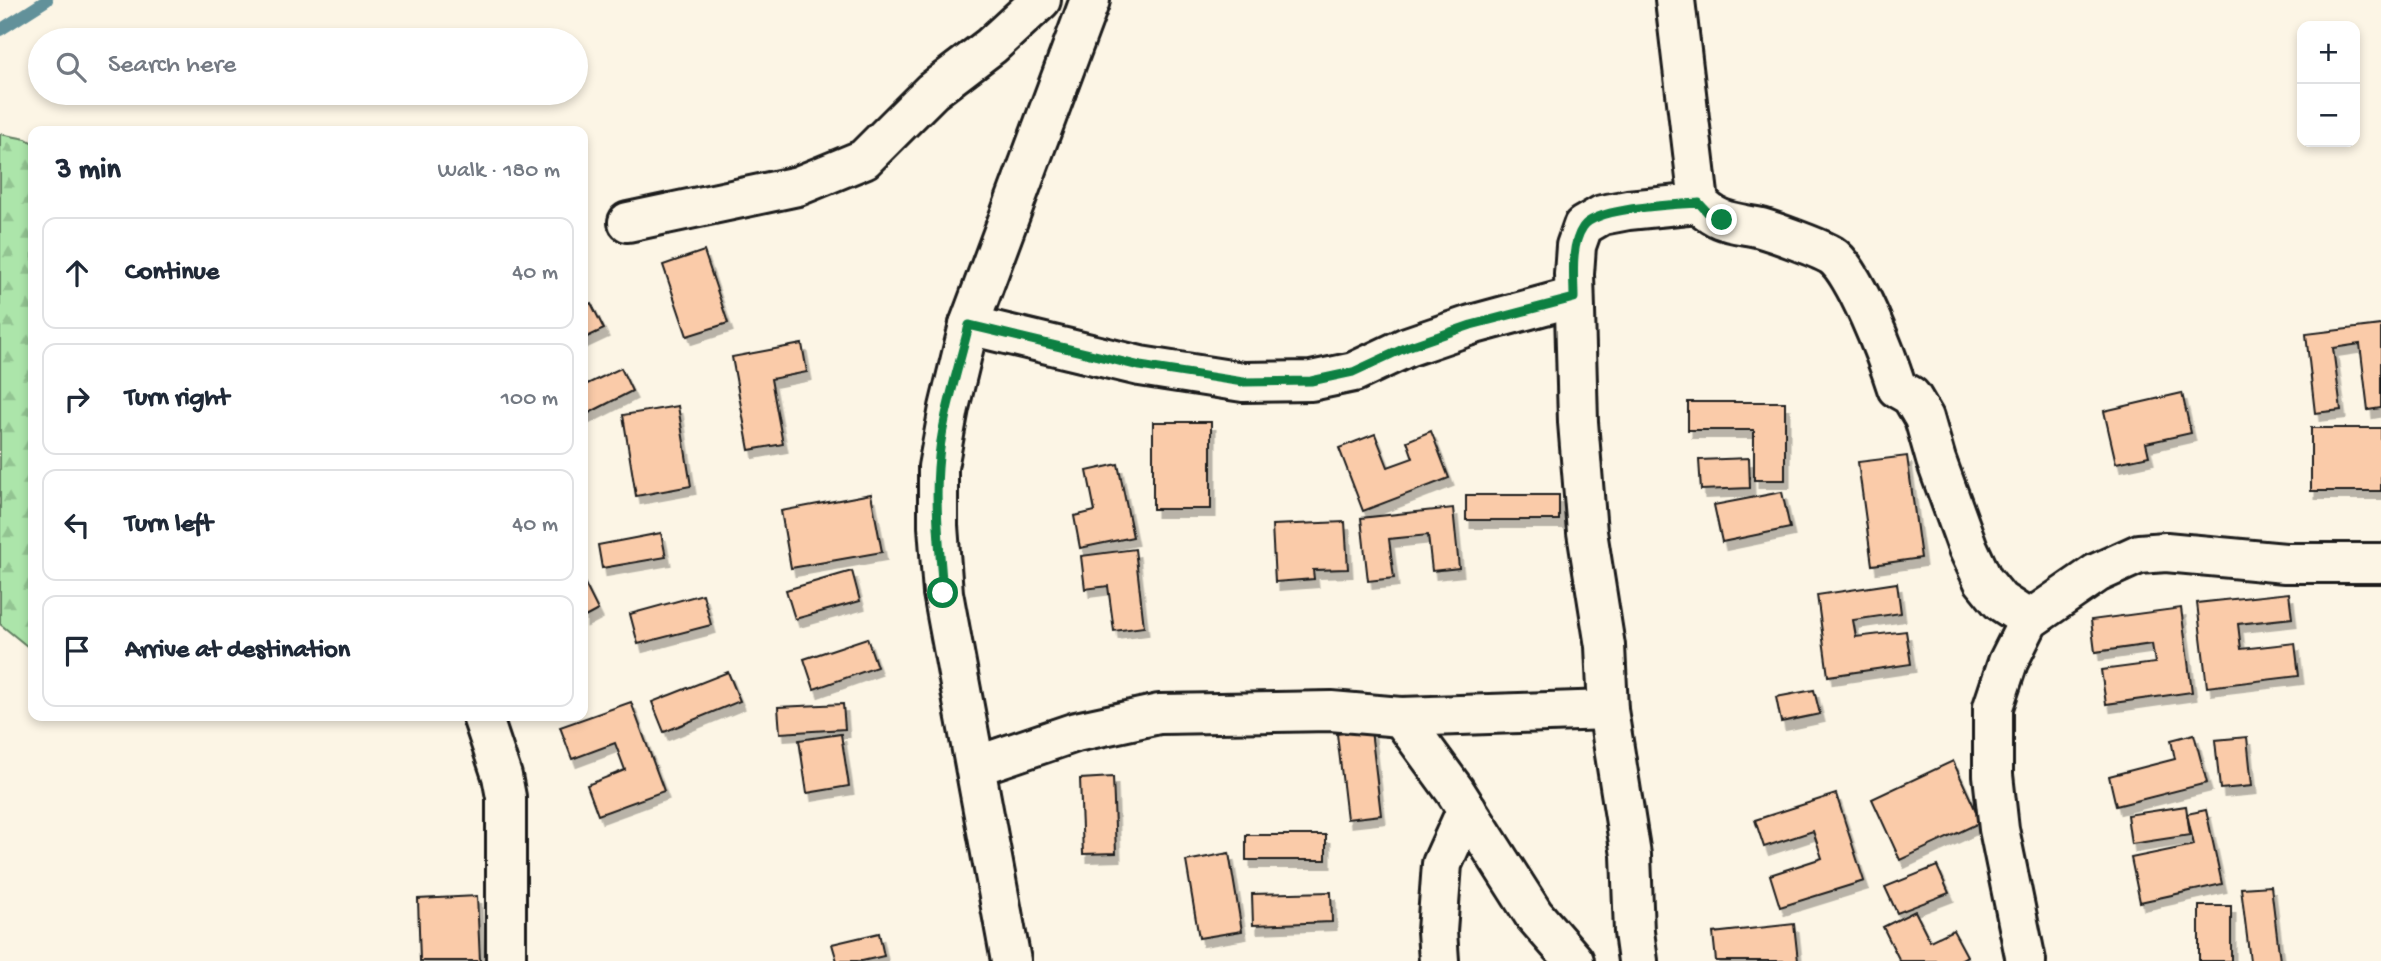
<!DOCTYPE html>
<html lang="en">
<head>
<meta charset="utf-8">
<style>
  :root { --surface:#fff; --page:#f2f2f3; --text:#1f2937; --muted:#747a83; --line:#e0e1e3 }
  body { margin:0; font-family:"Gochi Hand",sans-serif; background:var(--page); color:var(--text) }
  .controls { position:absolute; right:21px; top:21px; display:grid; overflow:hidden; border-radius:14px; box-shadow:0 4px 10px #0003 }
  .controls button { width:63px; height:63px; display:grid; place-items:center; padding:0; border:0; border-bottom:2px solid var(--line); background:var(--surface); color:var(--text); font:35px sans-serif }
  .stop { position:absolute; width:21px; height:21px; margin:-16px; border:5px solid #0b8043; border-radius:50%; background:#fff }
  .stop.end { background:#0b8043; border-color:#fff; box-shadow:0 2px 7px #0008 }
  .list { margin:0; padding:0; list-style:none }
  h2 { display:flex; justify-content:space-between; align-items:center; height:91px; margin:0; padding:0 28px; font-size:30px }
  h2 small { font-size:23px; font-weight:400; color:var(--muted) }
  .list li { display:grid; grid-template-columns:46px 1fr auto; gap:21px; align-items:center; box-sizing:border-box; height:112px; margin:0 14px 14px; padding:0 14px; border:2px solid var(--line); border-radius:14px }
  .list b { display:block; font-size:26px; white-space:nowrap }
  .list em { font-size:23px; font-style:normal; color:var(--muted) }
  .icon { flex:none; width:38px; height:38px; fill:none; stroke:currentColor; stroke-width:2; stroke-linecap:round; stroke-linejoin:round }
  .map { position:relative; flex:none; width:2381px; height:961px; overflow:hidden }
  .search { position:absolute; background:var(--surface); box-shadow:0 4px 10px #0003; left:28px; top:28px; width:560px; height:77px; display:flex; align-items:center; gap:18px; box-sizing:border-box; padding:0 24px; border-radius:38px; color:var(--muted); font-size:26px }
  .panel { position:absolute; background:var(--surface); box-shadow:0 4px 10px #0003; left:28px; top:126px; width:560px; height:595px; border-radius:14px }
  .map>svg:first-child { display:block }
</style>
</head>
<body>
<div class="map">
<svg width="2381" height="961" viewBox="0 0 2381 961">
  <defs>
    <pattern id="forest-firs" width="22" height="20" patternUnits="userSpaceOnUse" patternTransform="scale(1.75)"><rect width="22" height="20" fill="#ace5aa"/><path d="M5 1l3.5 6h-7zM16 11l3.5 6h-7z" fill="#93c492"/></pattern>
    <filter id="shadow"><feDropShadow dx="4.5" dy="8" stdDeviation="0" flood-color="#0004"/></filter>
  </defs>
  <rect width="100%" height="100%" fill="#fcf5e5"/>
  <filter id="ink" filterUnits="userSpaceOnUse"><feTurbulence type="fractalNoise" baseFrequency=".0143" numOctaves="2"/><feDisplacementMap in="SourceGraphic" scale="14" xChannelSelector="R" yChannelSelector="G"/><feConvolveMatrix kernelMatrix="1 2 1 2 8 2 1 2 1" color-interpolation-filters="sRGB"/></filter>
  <g filter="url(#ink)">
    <path fill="url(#forest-firs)" stroke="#648063" stroke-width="2" d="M0,134L26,139L33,143V651L0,624Z"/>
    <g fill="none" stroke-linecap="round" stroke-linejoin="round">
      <path stroke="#62919a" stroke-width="12" d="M0,30L47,0"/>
    </g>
    <g fill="#facba9" stroke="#1c1c1c" stroke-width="2" filter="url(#shadow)">
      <path d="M704,251L728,323L687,336L663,265Z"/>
      <path d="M591,303L604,329L583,339V307Z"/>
      <path d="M2381,325V408L2368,410L2360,344L2333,348L2341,410L2315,413L2306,334Z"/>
      <path d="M802,344L807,372L771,379L783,444L749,450L732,357Z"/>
      <path d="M621,368L632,391L583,416V386Z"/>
      <path d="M2182,393L2191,433L2146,443L2149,456L2116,463L2104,411Z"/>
      <path d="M1688,402H1785V480H1754V430H1688Z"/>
      <path d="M678,406L691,486L636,496L623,415Z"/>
      <rect x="1153" y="422" width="58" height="87"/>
      <rect x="2311" y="428" width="70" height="63"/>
      <path d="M1431,431L1449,478L1363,511L1339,448L1375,434L1388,467L1413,458L1407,441Z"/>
      <path d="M1907,456L1921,558L1872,565L1858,462Z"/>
      <path d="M1749,458L1750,488L1701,490L1699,460Z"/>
      <path d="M1118,464L1133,537L1080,548L1074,516L1095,511L1087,471Z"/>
      <path d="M1782,492L1790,528L1722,542L1714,505Z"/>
      <path d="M871,494L882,552L791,568L781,511Z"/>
      <rect x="1466" y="495" width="93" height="25"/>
      <path d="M1453,508L1459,568L1432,571L1428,535L1389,539L1394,578L1368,581L1361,518Z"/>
      <path d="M1345,522L1348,569L1313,570L1314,579L1275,582L1272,525Z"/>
      <path d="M661,533L666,557L602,568L598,545Z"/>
      <path d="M1135,549L1144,627L1114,631L1108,586L1085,589L1081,556Z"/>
      <path d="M852,571L860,601L795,619L786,590Z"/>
      <path d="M583,580L598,610L583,618Z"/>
      <path d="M1897,583L1901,613L1853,620L1856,637L1906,631L1911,664L1828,676L1817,595Z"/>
      <path d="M2289,593L2292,618L2238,624L2241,649L2295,643L2299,676L2207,687L2197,603Z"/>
      <path d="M703,594L711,625L638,644L630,614Z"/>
      <path d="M2181,608L2192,692L2106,704L2101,670L2155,663L2152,644L2095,652L2091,620Z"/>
      <path d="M867,638L877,667L814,689L804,659Z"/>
      <path d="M728,672L740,701L664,732L652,702Z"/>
      <path d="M1814,690L1820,714L1781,722L1776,697Z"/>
      <path d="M631,702L664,791L598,815L587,785L625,770L615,743L572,759L560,727Z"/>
      <path d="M843,704L845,729L780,733L778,707Z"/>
      <path d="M1371,730L1381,815L1347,819L1337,734Z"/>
      <path d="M841,734L849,786L807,793L799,740Z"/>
      <path d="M2194,734L2207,783L2116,806L2109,776L2175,759L2171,740Z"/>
      <path d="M2247,737L2252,786L2220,789L2215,740Z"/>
      <path d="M1953,761L1981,822L1900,860L1872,799Z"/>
      <path d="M1113,777L1116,853L1083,854L1080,779Z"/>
      <path d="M1836,794L1864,881L1780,907L1770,875L1822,858L1813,831L1764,847L1755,820Z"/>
      <path d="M2186,806L2190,835L2131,844L2127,815Z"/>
      <path d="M2206,810L2222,884L2140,902L2131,858L2194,845L2187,814Z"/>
      <rect x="1246" y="835" width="80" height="25"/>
      <path d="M1229,853L1242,931L1199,938L1186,861Z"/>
      <path d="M1937,866L1949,893L1897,913L1885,887Z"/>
      <path d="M2271,886L2280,961H2250L2241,888Z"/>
      <path d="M1331,892L1332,922L1253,925L1252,894Z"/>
      <path d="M477,896L480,961H420L418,899Z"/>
      <rect x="2199" y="906" width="32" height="55"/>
      <path d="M1915,911L1930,941L1953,930L1967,956L1958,961H1900L1883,927Z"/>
      <path d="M1794,924L1798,961H1716L1713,933Z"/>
      <path d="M879,933L884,956L862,961H837L832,944Z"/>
    </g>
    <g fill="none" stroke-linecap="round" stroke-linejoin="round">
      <g stroke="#1c1c1c" stroke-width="44">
        <g id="minor">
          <path d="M1675,0L1699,203C1718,224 1735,222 1761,228C1775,232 1819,248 1831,255C1855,270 1888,360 1897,388L1911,396L1924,418L1936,460L1968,548L1983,580L2000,601L2029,620"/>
          <path d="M628,222L798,186L864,159L932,91L991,46L1041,0"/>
          <path d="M969,325L1140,366L1243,382L1311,381L1354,372L1407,347L1471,325L1574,297"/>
          <path d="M482,716L502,776L506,797V961"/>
          <path d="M1401,717L1455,791L1534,915L1574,961"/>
          <path d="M976,766L1076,732L1159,714L1331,711L1401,717L1608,710"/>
          <path d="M1011,961L943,593L938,526V467L949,408L969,325L1090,0"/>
          <path d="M1439,961L1437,931L1442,864L1467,809"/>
          <path d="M1638,961L1634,932L1631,855L1608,710L1605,646L1587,532L1578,422L1574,274L1576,246L1583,226L1602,215L1628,210L1699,203"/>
          <path d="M2026,961L1999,829L1993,775V707L2008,662L2029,620L2097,573L2139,554L2166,552L2285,563H2381"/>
        </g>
      </g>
      <use href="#minor" stroke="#fcf5e5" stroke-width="38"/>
    </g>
  </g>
  <g fill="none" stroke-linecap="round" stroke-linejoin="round" filter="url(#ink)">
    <path stroke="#0b8043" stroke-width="9" d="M943,593C940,552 935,509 938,468C941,420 958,371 969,325L1140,366L1243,382L1311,381L1353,372L1407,347L1471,325L1574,298C1574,277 1570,246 1583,227C1596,207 1674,205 1699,203L1709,214L1722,220"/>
  </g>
</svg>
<div class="controls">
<button>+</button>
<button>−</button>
</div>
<div class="stop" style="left:943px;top:593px"></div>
<div class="stop end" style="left:1722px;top:220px"></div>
<div class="search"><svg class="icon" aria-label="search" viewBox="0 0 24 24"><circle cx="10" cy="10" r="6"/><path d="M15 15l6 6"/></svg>Search here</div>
<section class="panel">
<h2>3 min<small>Walk · 180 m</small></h2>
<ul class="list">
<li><svg class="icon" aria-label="ahead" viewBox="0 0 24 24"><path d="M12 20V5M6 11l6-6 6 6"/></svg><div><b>Continue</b></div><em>40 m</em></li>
<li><svg class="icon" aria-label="right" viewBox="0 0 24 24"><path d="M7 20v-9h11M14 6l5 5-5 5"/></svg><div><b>Turn right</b></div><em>100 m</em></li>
<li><svg class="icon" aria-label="left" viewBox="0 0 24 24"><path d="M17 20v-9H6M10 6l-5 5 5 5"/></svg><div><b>Turn left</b></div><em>40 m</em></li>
<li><svg class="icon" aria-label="arrive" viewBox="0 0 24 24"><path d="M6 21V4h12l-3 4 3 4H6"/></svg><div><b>Arrive at destination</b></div></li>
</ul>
</section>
</div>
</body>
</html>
